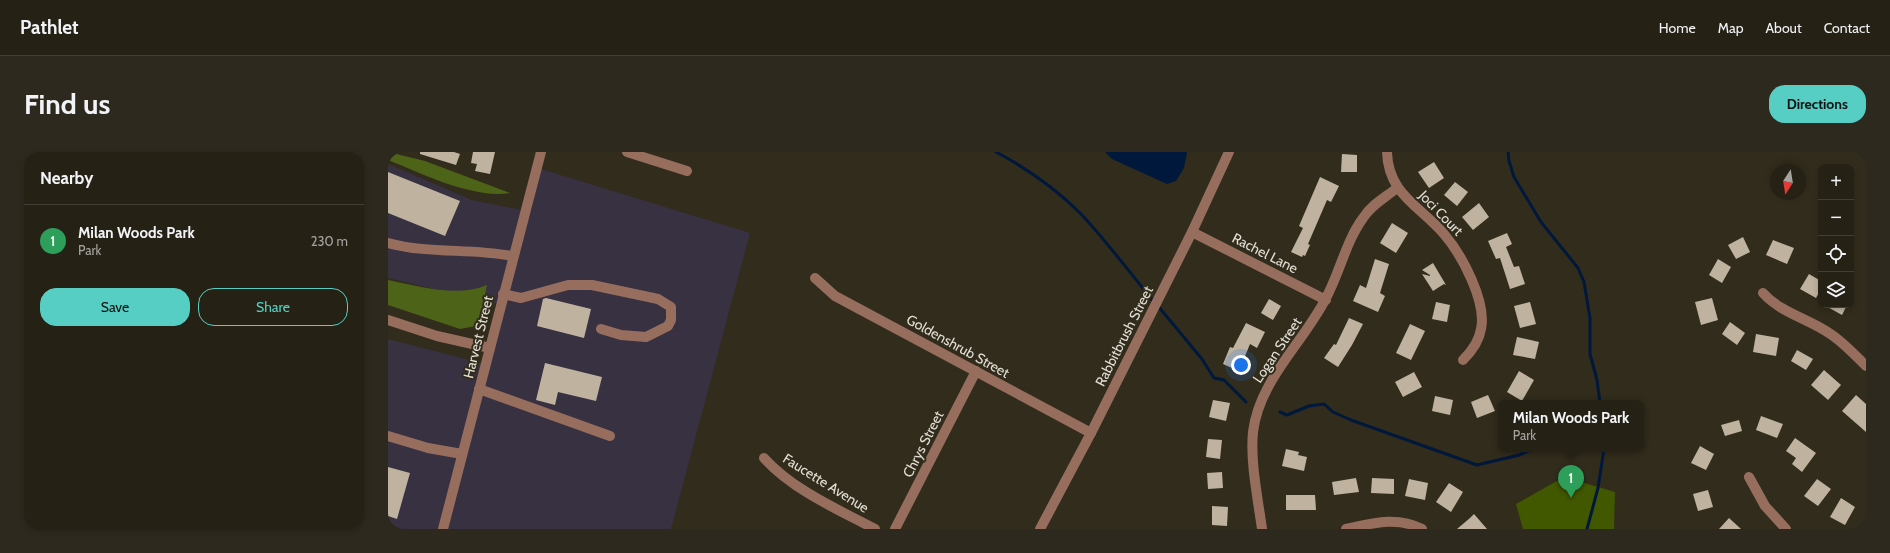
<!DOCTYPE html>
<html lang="en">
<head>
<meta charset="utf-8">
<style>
  :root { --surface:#262115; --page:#2e291e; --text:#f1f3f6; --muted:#a4a3a0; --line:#423e34; --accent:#56cec3 }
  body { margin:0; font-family:Cabin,sans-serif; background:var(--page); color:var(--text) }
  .controls { position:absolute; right:12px; top:12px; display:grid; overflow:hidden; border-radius:8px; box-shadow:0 2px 6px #0003 }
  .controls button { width:36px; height:36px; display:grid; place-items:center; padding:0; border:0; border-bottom:1px solid var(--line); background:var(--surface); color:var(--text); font:20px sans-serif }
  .compass { position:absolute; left:1382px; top:12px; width:36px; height:36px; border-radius:50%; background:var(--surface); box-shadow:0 2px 6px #0003; rotate:192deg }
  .you { position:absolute; left:853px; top:213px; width:14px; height:14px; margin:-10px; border:3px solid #fff; border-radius:50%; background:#1a73e8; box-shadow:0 0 0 6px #1a73e833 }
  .badge { display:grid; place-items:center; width:26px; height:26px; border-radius:50%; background:var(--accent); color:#fff; font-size:13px; font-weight:700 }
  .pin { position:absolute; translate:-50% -33px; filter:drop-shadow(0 1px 2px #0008) }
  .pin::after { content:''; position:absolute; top:21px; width:14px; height:12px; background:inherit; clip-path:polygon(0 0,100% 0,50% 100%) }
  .popup { position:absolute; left:1110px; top:248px; width:146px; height:52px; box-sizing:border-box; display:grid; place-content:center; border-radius:8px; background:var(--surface); filter:drop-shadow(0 1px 3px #0005); font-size:13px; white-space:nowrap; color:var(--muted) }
  .popup b { font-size:15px; color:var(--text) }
  .popup::after { content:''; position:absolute; left:50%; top:100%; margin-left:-8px; border:8px solid transparent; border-top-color:var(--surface) }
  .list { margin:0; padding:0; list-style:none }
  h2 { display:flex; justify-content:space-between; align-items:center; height:52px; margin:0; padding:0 16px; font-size:17px }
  h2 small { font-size:13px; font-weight:400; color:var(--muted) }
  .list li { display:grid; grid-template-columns:26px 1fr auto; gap:12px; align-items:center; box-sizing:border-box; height:72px; padding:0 16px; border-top:1px solid var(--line) }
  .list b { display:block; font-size:15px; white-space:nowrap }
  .list p { margin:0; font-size:13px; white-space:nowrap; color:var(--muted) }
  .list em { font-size:13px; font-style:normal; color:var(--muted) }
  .actions { display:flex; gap:8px; padding:12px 16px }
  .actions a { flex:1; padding:9px 0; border:1px solid var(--accent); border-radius:16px; text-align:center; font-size:14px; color:var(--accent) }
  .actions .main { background:var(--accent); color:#111 }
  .icon { flex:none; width:22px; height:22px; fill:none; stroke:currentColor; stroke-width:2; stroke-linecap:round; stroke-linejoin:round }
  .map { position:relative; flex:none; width:1478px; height:377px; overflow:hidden; border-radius:16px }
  header { display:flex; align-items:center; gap:24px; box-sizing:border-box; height:56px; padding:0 20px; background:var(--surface); border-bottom:1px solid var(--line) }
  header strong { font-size:19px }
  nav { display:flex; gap:22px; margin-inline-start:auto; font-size:14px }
  .intro { display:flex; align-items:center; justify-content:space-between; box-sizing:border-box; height:96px; padding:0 24px }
  h1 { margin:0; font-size:28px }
  .button { padding:10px 18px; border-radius:16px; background:var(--accent); color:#111; font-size:14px; font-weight:700 }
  main { display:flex; gap:24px; padding:0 24px }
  aside { flex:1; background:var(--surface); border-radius:16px; box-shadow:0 2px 6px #0003 }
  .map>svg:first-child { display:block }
</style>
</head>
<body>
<header>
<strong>Pathlet</strong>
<nav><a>Home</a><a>Map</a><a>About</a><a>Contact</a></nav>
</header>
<div class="intro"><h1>Find us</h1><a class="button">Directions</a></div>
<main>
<aside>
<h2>Nearby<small></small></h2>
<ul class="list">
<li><span class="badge" style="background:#2e9e5b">1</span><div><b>Milan Woods Park</b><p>Park</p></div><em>230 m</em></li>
</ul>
<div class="actions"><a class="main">Save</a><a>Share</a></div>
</aside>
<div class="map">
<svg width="1478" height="377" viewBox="0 0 1478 377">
  <rect width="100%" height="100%" fill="#322c1c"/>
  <path fill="#373141" d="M0,12L84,48L143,60L153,17L362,81L283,377H0V187L101,213L117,154L0,126Z"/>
  <path fill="#415700" d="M1176,325L1227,340L1226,377H1135L1128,352Z"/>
  <g fill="#4d6317">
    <path d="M0,0L37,9L122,41C85,47 35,22 0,8Z"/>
    <path d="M0,128C32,134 68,146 99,133L94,156L88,174L72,177L0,153Z"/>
  </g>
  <path fill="#00183b" d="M717,0H799L796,16L788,29L779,32L724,7Z"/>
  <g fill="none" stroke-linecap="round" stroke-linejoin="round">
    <g stroke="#00183b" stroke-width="3">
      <path d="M608,0C638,16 667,36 692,61C717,87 742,121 766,150"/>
      <path d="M1120,0L1121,9L1126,25L1153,70L1190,116L1196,130L1202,166V202L1209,228L1212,251"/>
      <path d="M770,154L814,207L826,226L836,228L858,250"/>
      <path d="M892,260L899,263L921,254L936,252L945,260L963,268L1089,313L1131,303L1145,297"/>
      <path d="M1199,377L1210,336L1216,297"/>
    </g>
  </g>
  <g fill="#bfb3a0">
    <path d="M32,0H66L72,2L68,13L32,2Z"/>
    <path d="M85,0H107L102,22L87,19L89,12L83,11Z"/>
    <path d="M954,2L969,3V20H953Z"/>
    <path d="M1046,10L1056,26L1041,36L1030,20Z"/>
    <path d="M0,20L72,49L57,84L0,61Z"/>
    <path d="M932,25L951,34L943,50L939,48L920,92L922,93L917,104L915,103L914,105L903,100L915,76L911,74Z"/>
    <path d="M1067,30L1080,40L1069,54L1056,43Z"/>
    <path d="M1091,51L1101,65L1085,78L1074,65Z"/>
    <path d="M1004,71L1020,81L1008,101L992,91Z"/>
    <path d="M1119,81L1124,92L1118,95L1126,115L1131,114L1137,132L1122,137L1112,106L1108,107L1100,89Z"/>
    <path d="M1355,85L1362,100L1348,107L1340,93Z"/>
    <path d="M1385,88L1406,96L1399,112L1378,103Z"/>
    <path d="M987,107L1001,112L992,141L997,144L990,160L965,149L972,133L978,136Z"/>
    <path d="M1330,107L1343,115L1334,131L1321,123Z"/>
    <path d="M1045,111L1058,133L1056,132L1045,139L1034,122L1042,124V123L1034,118Z"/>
    <path d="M1421,122L1433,129V137L1428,146L1412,137Z"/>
    <path d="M158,146L203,157L196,186L149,174L155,147Z"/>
    <path d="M1324,146L1330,168L1313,173L1307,150Z"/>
    <path d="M881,147L893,154L885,168L873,161Z"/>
    <path d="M1048,150L1062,153L1059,170L1044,167Z"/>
    <path d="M1142,150L1148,172L1132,176L1126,154Z"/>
    <path d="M1436,153H1459L1454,163Z"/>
    <path d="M961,166L975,172L964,193L950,215L936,206L946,192L948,193Z"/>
    <path d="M1342,170L1357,181L1349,193L1334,182Z"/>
    <path d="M858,171L877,180L869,196L862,192L851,219L835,212L842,195L845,196Z"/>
    <path d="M1022,172L1037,179L1023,208L1008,201Z"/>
    <path d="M1368,182L1391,186L1388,204L1365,200Z"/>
    <path d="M1129,185L1151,190L1147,207L1125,203Z"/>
    <path d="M1409,198L1425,207L1418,218L1403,209Z"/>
    <path d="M157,211L214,225L208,249L170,240L167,253L148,248Z"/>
    <path d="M1436,218L1453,233L1440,248L1423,233Z"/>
    <path d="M1131,219L1146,228L1134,249L1119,240Z"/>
    <path d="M1026,220L1034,235L1015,245L1007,230Z"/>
    <path d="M1100,243L1107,259L1089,266L1083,250Z"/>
    <path d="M1468,243L1478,252V280L1454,259Z"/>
    <path d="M1047,244L1065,248L1062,263L1044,259Z"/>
    <path d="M825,248L842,251L838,269L821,265Z"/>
    <path d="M1373,264L1395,272L1389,286L1368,278Z"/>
    <path d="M1351,268L1354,279L1337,284L1333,273Z"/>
    <path d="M1407,286L1428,301L1414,320L1404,312L1408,306L1398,299Z"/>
    <path d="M820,287L834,288L832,307L818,305Z"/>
    <path d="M1312,294L1326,302L1318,318L1303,311Z"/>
    <path d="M898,297L911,300L910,303L919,305L916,319L894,314Z"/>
    <path d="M0,315L22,321L9,367L0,364Z"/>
    <path d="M834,320L835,336L820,337L819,321Z"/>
    <path d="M968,326L971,340L946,343L944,330Z"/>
    <path d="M984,326L1006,327V342L983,341Z"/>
    <path d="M1021,327L1040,331L1037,348L1017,344Z"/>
    <path d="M1429,327L1443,337L1430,354L1416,344Z"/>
    <path d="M1061,331L1075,340L1063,360L1048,350Z"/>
    <path d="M1320,338L1325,355L1310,359L1305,342Z"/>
    <path d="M898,343H927L928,358H898Z"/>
    <path d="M1453,346L1467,355L1457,373L1442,365Z"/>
    <path d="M824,354L840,355L839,374L824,373Z"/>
    <path d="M1086,362L1099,377H1069L1082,366Z"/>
    <path d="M1341,366L1353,377H1331Z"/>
  </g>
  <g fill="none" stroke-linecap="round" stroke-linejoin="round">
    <g stroke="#976e5d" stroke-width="10">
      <path d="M239,0L299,19"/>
      <path d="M999,0C1000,42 1032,54 1056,82C1074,103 1099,150 1093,177C1091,190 1084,199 1075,208"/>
      <path d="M804,80L938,148"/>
      <path d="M0,91C41,102 83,96 124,104"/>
      <path d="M427,126L447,144L703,281"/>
      <path d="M1375,141C1393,161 1419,166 1441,181C1455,190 1466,202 1478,214"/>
      <path d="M115,142L133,146L180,133H204L270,147L283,155V168L280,174L258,185L233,183L213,177"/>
      <path d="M0,168L49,184L102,196"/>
      <path d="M91,237L222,284"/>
      <path d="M0,284L40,296L74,302"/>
      <path d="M376,306C405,338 449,357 487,377"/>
      <path d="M1361,325L1377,354L1398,377"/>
      <path d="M55,377L153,0"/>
      <path d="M507,377L588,219"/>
      <path d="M652,377L703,281L804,80L841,0"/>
      <path d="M874,377C870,347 862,310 865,280C871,229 914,192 937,148C952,121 957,91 975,66C983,53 998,45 1009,36"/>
      <path d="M958,377C985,371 1009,364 1034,377"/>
    </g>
  </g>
  <g text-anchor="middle" stroke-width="4" stroke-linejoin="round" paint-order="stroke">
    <g font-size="14" fill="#e3dfd5" stroke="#322c1c">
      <text transform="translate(1053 61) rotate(46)" y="5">Joci Court</text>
      <text transform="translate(877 101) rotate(27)" y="5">Rachel Lane</text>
      <text transform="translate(736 184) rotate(-63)" y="5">Rabbitbrush Street</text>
      <text transform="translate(90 185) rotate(-76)" y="5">Harvest Street</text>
      <text transform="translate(570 194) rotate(29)" y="5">Goldenshrub Street</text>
      <text transform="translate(889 198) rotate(-56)" y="5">Logan Street</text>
      <text transform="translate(535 292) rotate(-63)" y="5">Chrys Street</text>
      <text transform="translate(438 331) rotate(32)" y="5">Faucette Avenue</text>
    </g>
  </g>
</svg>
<div class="controls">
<button>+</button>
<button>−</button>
<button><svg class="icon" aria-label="locate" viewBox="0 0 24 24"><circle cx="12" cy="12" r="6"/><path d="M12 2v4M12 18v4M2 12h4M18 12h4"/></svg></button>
<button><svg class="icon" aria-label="layers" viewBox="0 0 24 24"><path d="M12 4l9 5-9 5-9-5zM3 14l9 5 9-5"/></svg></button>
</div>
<svg class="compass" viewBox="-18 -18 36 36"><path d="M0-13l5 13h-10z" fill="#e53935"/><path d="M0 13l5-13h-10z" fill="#a4a3a0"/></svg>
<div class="you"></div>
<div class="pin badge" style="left:1183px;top:346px;background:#2e9e5b">1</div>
<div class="popup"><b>Milan Woods Park</b>Park</div>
</div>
</main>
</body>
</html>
